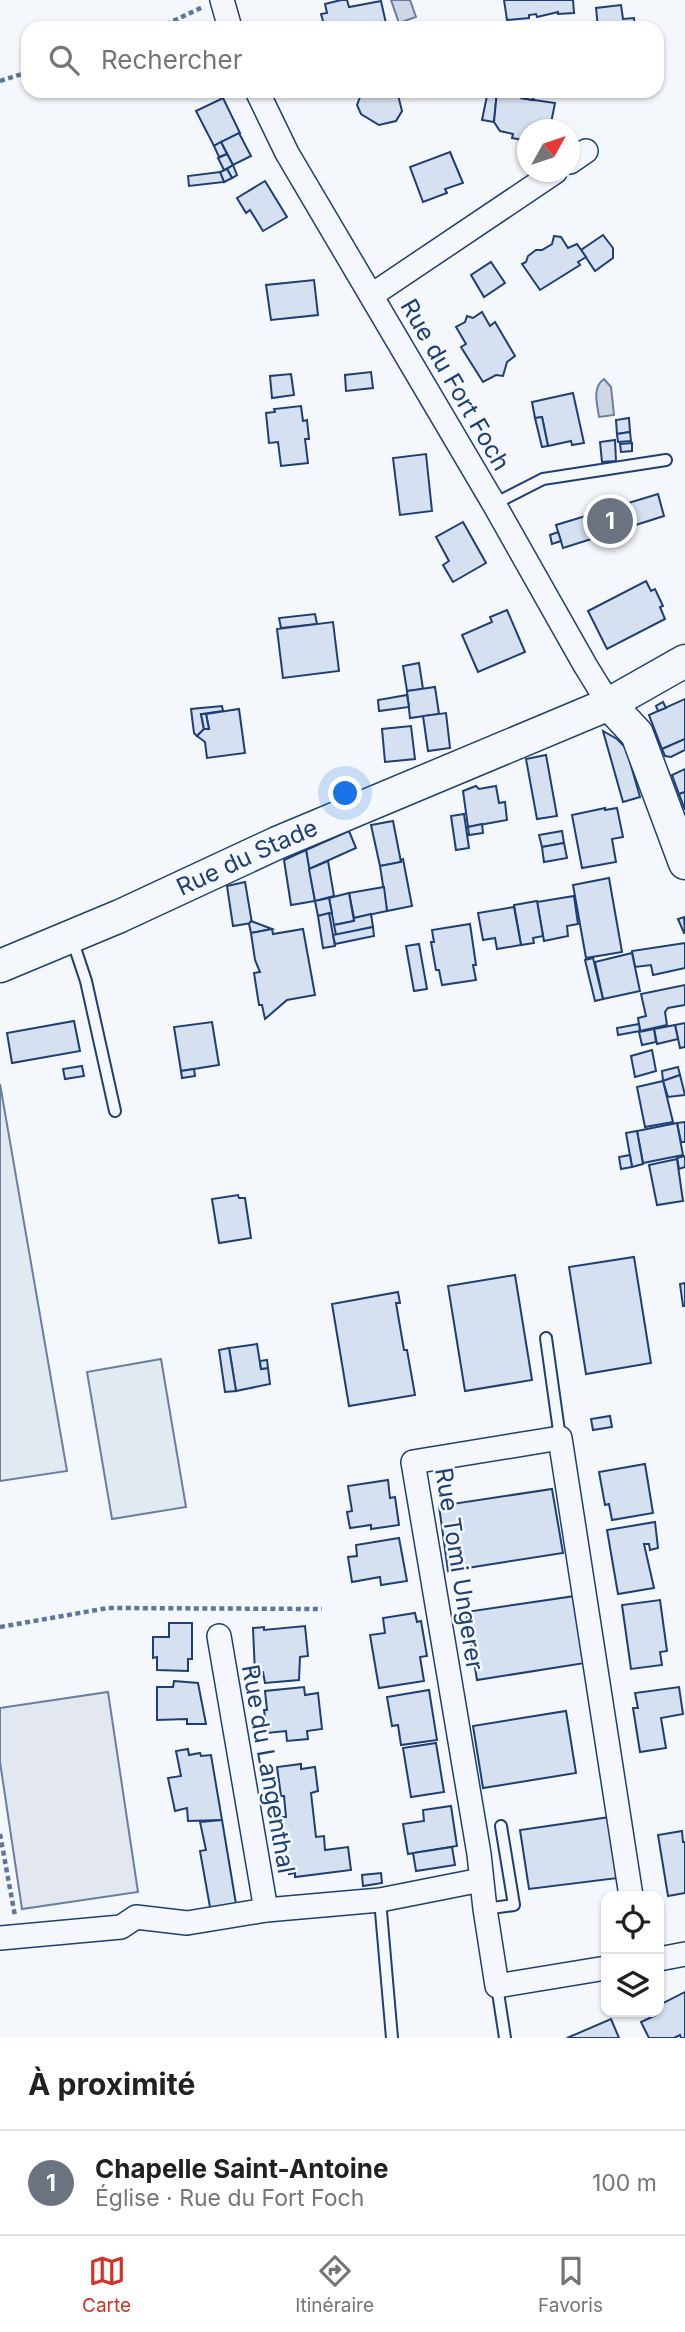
<!DOCTYPE html>
<html lang="fr">
<head>
<meta charset="utf-8">
<style>
  :root { --surface:#fff; --page:#f2f2f2; --text:#202124; --muted:#757577; --line:#e0e0e0; --accent:#d93025 }
  body { margin:0; font-family:Inter,sans-serif; background:var(--page); color:var(--text) }
  .controls { position:absolute; right:21px; bottom:21px; display:grid; overflow:hidden; border-radius:14px; box-shadow:0 2px 5px #0004 }
  .controls button { width:63px; height:63px; display:grid; place-items:center; padding:0; border:0; border-bottom:2px solid var(--line); background:var(--surface); color:var(--text); font:35px sans-serif }
  .compass { position:absolute; left:517px; top:119px; width:63px; height:63px; border-radius:50%; background:var(--surface); box-shadow:0 2px 5px #0004; rotate:50deg }
  .you { position:absolute; left:346px; top:794px; width:24px; height:24px; margin:-18px; border:5px solid #fff; border-radius:50%; background:#1a73e8; box-shadow:0 0 0 10px #1a73e833 }
  .badge { display:grid; place-items:center; width:46px; height:46px; border-radius:50%; background:var(--accent); color:#fff; font-size:23px; font-weight:700 }
  .pin { position:absolute; translate:-50% -50%; border:4px solid #fff; box-shadow:0 2px 7px #0006 }
  .list { margin:0; padding:0; list-style:none }
  h2 { display:flex; justify-content:space-between; align-items:center; height:91px; margin:0; padding:0 28px; font-size:30px }
  h2 small { font-size:23px; font-weight:400; color:var(--muted) }
  .list li { display:grid; grid-template-columns:46px 1fr auto; gap:21px; align-items:center; box-sizing:border-box; height:105px; padding:0 28px; border-top:2px solid var(--line) }
  .list b { display:block; font-size:26px; white-space:nowrap }
  .list p { margin:0; font-size:23px; white-space:nowrap; color:var(--muted) }
  .list em { font-size:23px; font-style:normal; color:var(--muted) }
  .icon { flex:none; width:38px; height:38px; fill:none; stroke:currentColor; stroke-width:2; stroke-linecap:round; stroke-linejoin:round }
  .map { position:relative; flex:none; width:685px; height:2038px; overflow:hidden }
  .search { position:absolute; background:var(--surface); box-shadow:0 2px 5px #0004; left:21px; right:21px; top:21px; height:77px; display:flex; align-items:center; gap:18px; box-sizing:border-box; padding:0 24px; border-radius:21px; color:var(--muted); font-size:26px }
  .sheet { height:196px; background:var(--surface) }
  nav { display:flex; justify-content:space-around; align-items:center; box-sizing:border-box; height:98px; border-top:2px solid var(--line); background:var(--surface); font-size:19px; color:var(--muted) }
  nav a { display:grid; justify-items:center; gap:4px }
  nav .on { color:var(--accent) }
  .map>svg:first-child { display:block }
</style>
</head>
<body>
<div class="map">
<svg width="685" height="2038" viewBox="0 0 685 2038">
  <rect width="100%" height="100%" fill="#f4f7fb"/>
  <g fill="#e3e9f0" stroke="#687fa3" stroke-width="2">
    <path d="M0,1084L67,1471L0,1481Z"/>
    <path d="M161,1359L186,1507L112,1519L87,1372Z"/>
  </g>
  <path fill="#e3e8f0" stroke="#687fa3" stroke-width="2" d="M108,1692L138,1892L22,1909L0,1762V1708Z"/>
  <g fill="#cfd7e4" stroke="#687fa3" stroke-width="2">
    <path d="M391,0H410L416,17L399,23Z"/>
    <path d="M604,379L611,387L614,415L599,417C597,403 592,387 604,379Z"/>
  </g>
  <g fill="#d5e0f0" stroke="#1d3f73" stroke-width="2">
    <path d="M341,0H347L349,7L381,1L387,28H325L321,14L327,13L325,4Z"/>
    <path d="M504,0H573L574,13L558,14V12L537,17L536,14L529,15V18L507,20Z"/>
    <path d="M621,5L623,19L634,18L635,28H598L596,8Z"/>
    <path d="M358,91H413L398,95L402,111L396,121L379,125L361,114L357,105L360,97Z"/>
    <path d="M488,91H497L494,122L482,120Z"/>
    <path d="M497,91H517L521,98L555,103L550,128L528,130L527,141L512,138L513,134L500,131L494,122Z"/>
    <path d="M517,91H535L533,100L521,98Z"/>
    <path d="M223,98L240,133L214,146L196,111Z"/>
    <path d="M239,133L251,156L233,165L221,142Z"/>
    <path d="M221,142L227,154L219,157L214,146Z"/>
    <path d="M450,152L463,183L445,189L447,193L423,202L410,167Z"/>
    <path d="M227,154L233,165L224,170L218,158Z"/>
    <path d="M233,165L237,175L232,178L227,169Z"/>
    <path d="M227,169L232,178L224,182L220,172Z"/>
    <path d="M220,172L224,182L189,186L188,176Z"/>
    <path d="M265,181L287,217L263,231L250,210L246,213L237,198Z"/>
    <path d="M603,235L613,248V258L595,271L581,250Z"/>
    <path d="M554,236L561,237L568,248L577,244L586,257L578,262L580,265L540,290L522,264L526,262L528,256L536,250H542L552,244Z"/>
    <path d="M491,262L505,283L484,297L471,275Z"/>
    <path d="M314,280L318,315L271,320L266,285Z"/>
    <path d="M482,312L490,326L495,322L515,356L507,362L503,376L496,375L483,382L461,347L466,344L456,327L465,322L467,316L473,318Z"/>
    <path d="M371,372L373,388L346,391L345,375Z"/>
    <path d="M291,374L294,395L272,398L270,376Z"/>
    <path d="M573,393L584,443L572,445L571,441L548,446L542,417L535,418L532,402Z"/>
    <path d="M301,406L303,421L307,420L309,439H305L308,463L281,466L278,442L269,443L266,413L275,412L274,409Z"/>
    <path d="M542,417L548,446L542,447L535,418Z"/>
    <path d="M629,418L630,432L617,434L616,420Z"/>
    <path d="M630,432L631,441L618,442L617,434Z"/>
    <path d="M615,440L616,461L602,462L600,442Z"/>
    <path d="M632,443V451L621,452L620,444Z"/>
    <path d="M426,454L432,511L400,515L393,458Z"/>
    <path d="M658,494L664,516L563,548L556,525Z"/>
    <path d="M609,502L611,508L602,511L600,504Z"/>
    <path d="M463,522L486,563L453,582L443,565L449,561L436,537Z"/>
    <path d="M558,532L561,541L552,544L550,535Z"/>
    <path d="M646,581L651,591L655,589L663,606L660,607L665,619L607,649L588,611Z"/>
    <path d="M507,610L525,652L478,672L462,635L492,622L490,617Z"/>
    <path d="M315,614L317,624L281,628L279,618Z"/>
    <path d="M333,622L339,671L283,678L277,629Z"/>
    <path d="M419,663L423,689L407,691L403,666Z"/>
    <path d="M435,687L439,714L410,718L407,691Z"/>
    <path d="M407,695L409,707L379,711L378,700Z"/>
    <path d="M685,699V739L662,749L649,715Z"/>
    <path d="M663,702L666,708L658,711L656,706Z"/>
    <path d="M222,706L223,711L201,714L204,729L197,736L194,733L191,709Z"/>
    <path d="M239,709L245,753L207,758L205,742L197,736L204,729H209L206,714Z"/>
    <path d="M446,713L450,748L428,751L423,716Z"/>
    <path d="M201,714H206L209,729H204Z"/>
    <path d="M411,726L415,759L385,762L382,729Z"/>
    <path d="M603,731L617,739L626,748L640,797L623,802Z"/>
    <path d="M685,739V750L671,757L665,756L662,749Z"/>
    <path d="M546,755L557,816L537,819L526,759Z"/>
    <path d="M685,769V792L679,794L672,775Z"/>
    <path d="M476,786L479,789L496,786L499,803L505,802L507,820L468,827L463,791Z"/>
    <path d="M685,792V810L679,794Z"/>
    <path d="M605,808V810L617,808L623,837L612,839L616,862L582,868L572,815Z"/>
    <path d="M464,814L469,848L456,850L451,816Z"/>
    <path d="M393,821L401,862L380,866L371,825Z"/>
    <path d="M482,824L483,833L469,835L468,827Z"/>
    <path d="M349,831L356,848L309,869L306,850Z"/>
    <path d="M562,831L564,843L542,847L539,835Z"/>
    <path d="M564,843L567,858L544,862L542,847Z"/>
    <path d="M306,850L315,901L291,905L284,860Z"/>
    <path d="M403,859L412,906L387,911L380,866L401,862V860Z"/>
    <path d="M328,861L334,896L315,901L309,869Z"/>
    <path d="M609,878L622,952L586,958L573,885Z"/>
    <path d="M245,882L252,923L233,926L227,886Z"/>
    <path d="M384,887L387,911L354,918L349,893Z"/>
    <path d="M349,893L354,921L334,925L329,898Z"/>
    <path d="M574,896L578,924L567,926L568,936L544,941L537,902Z"/>
    <path d="M329,898L332,913L318,916L315,901Z"/>
    <path d="M537,901L543,936L533,938L534,943L521,945L514,905Z"/>
    <path d="M514,907L521,945L497,949L495,938L483,940L478,913Z"/>
    <path d="M329,913L335,946L323,948L318,916Z"/>
    <path d="M371,914L373,927L336,935L334,925L354,921V918Z"/>
    <path d="M684,917L685,933H684L678,919Z"/>
    <path d="M251,921L272,929L251,933L249,924Z"/>
    <path d="M470,924L476,965H473L476,980L442,985L439,970H436L431,942H434L432,930Z"/>
    <path d="M373,927L374,936L335,944L333,935Z"/>
    <path d="M272,929L273,934L303,929L315,995L287,1000L265,1019L262,1005H259L254,973L260,972L255,960L251,933Z"/>
    <path d="M685,943V968L653,975L651,965L635,967L632,951Z"/>
    <path d="M419,944L427,989L414,991L406,946Z"/>
    <path d="M632,953L640,991L603,999L595,962Z"/>
    <path d="M593,958L603,999L595,1001L585,960Z"/>
    <path d="M685,985V1005L668,1008L665,1012L667,1025L640,1031L638,1018L646,1016L641,994Z"/>
    <path d="M74,1021L80,1051L12,1063L7,1033Z"/>
    <path d="M212,1022L219,1065L181,1071L174,1027Z"/>
    <path d="M685,1023V1047L680,1048L675,1025Z"/>
    <path d="M639,1024L640,1031L618,1035L617,1028Z"/>
    <path d="M675,1025L678,1039L657,1044L654,1029Z"/>
    <path d="M654,1029L656,1042L642,1045L639,1032Z"/>
    <path d="M652,1050L656,1071L635,1077L631,1056Z"/>
    <path d="M82,1066L84,1076L65,1079L63,1069Z"/>
    <path d="M678,1067L680,1075L663,1081L662,1071Z"/>
    <path d="M194,1069L195,1076L182,1078L181,1071Z"/>
    <path d="M680,1075L685,1095L668,1097L663,1081Z"/>
    <path d="M663,1081L673,1122L645,1127L637,1087Z"/>
    <path d="M685,1122V1142H681L677,1123Z"/>
    <path d="M677,1123L683,1155L643,1163L637,1131Z"/>
    <path d="M637,1131L643,1164L632,1167L626,1133Z"/>
    <path d="M630,1155L632,1167L621,1169L619,1157Z"/>
    <path d="M685,1156V1167L679,1169L677,1158Z"/>
    <path d="M677,1159L683,1201L657,1205L649,1165Z"/>
    <path d="M238,1195L239,1198H245L251,1238L219,1243L212,1199Z"/>
    <path d="M634,1257L651,1363L586,1374L569,1267Z"/>
    <path d="M515,1275L532,1380L465,1391L448,1286Z"/>
    <path d="M685,1283V1306H683L680,1284Z"/>
    <path d="M398,1292L400,1303H396L404,1350H407L415,1395L349,1406L332,1304Z"/>
    <path d="M257,1344L261,1369L268,1368L270,1384L236,1391L229,1348Z"/>
    <path d="M229,1348L236,1391L225,1392L219,1350Z"/>
    <path d="M267,1360L268,1368L261,1369L260,1361Z"/>
    <path d="M610,1416L612,1427L593,1430L591,1419Z"/>
    <path d="M645,1464L653,1513L612,1520L609,1504L605,1505L599,1472Z"/>
    <path d="M388,1480L390,1498L395,1497L399,1525L371,1529V1525L350,1528L347,1512L352,1511L348,1486Z"/>
    <path d="M552,1489L563,1553L448,1571L439,1506Z"/>
    <path d="M655,1522L658,1548L650,1550L649,1544H644L654,1588L618,1594L607,1530Z"/>
    <path d="M399,1538L407,1581L381,1585L380,1577L352,1582L348,1557L357,1556L356,1545Z"/>
    <path d="M575,1596L585,1663L477,1680L466,1612Z"/>
    <path d="M660,1600L667,1651L660,1652L662,1665L631,1669L622,1605Z"/>
    <path d="M415,1613L417,1622L421,1621L427,1656L420,1657L424,1681L379,1688L370,1635L385,1633L383,1618Z"/>
    <path d="M169,1623H192V1659H188V1671L157,1670V1657L153,1658V1637H169Z"/>
    <path d="M305,1626L308,1656L300,1657L299,1680L265,1683L263,1672L255,1673L253,1628L264,1627V1630Z"/>
    <path d="M174,1681L198,1683L206,1724H187V1719L157,1720V1687H173Z"/>
    <path d="M304,1687L305,1695L318,1693L322,1729L307,1731L308,1739L287,1741L286,1731L267,1733L264,1710H267L265,1691Z"/>
    <path d="M679,1687L683,1714L661,1718L666,1748L640,1752L633,1708H638L635,1693Z"/>
    <path d="M429,1690L437,1740L401,1745L398,1725L392,1726L387,1697Z"/>
    <path d="M566,1711L576,1773L483,1788L473,1726Z"/>
    <path d="M436,1743L444,1792L411,1797L403,1748Z"/>
    <path d="M188,1749L189,1755L200,1753L201,1756L211,1755L222,1820L188,1821L187,1808L175,1811L168,1778L181,1776L176,1751Z"/>
    <path d="M301,1764V1769L315,1767L318,1791L311,1793L316,1837L324,1836L325,1850L348,1847L351,1870L295,1877V1873L289,1874L282,1817H286L284,1796H281L277,1767Z"/>
    <path d="M451,1806L457,1846L408,1854L403,1824L424,1821L423,1810Z"/>
    <path d="M610,1817L618,1878L529,1889L520,1830Z"/>
    <path d="M222,1820L237,1910L211,1913L200,1851L206,1850L200,1822Z"/>
    <path d="M682,1831L683,1842H685V1893L668,1896L658,1835Z"/>
    <path d="M452,1847L455,1865L416,1871L413,1853Z"/>
    <path d="M381,1873L382,1883L363,1886L362,1875Z"/>
    <path d="M685,1992V2038H681L680,2035L674,2038H649L641,2022L656,2015L654,2012H659V2005Z"/>
    <path d="M611,2019L619,2038H567Z"/>
  </g>
  <g fill="none" stroke-linecap="round" stroke-linejoin="round">
    <g stroke="#1d3f73" stroke-width="14">
      <g id="lane">
        <path d="M494,504L543,479L666,460"/>
        <path d="M72,939L86,981L115,1111"/>
        <path d="M546,1338L560,1438"/>
        <path d="M380,1900L392,2038"/>
        <path d="M485,1909L514,1905L501,1826"/>
        <path d="M497,1986L505,2038"/>
      </g>
    </g>
    <g stroke="#1d3f73" stroke-width="26">
      <g id="street">
        <path d="M222,0L230,28"/>
        <path d="M257,91L287,153L494,504L585,665L609,704"/>
        <path d="M570,162L586,151"/>
        <path d="M372,295L555,172"/>
        <path d="M219,1636L266,1910"/>
        <path d="M0,1938L121,1927L136,1917L187,1923L266,1910L380,1900L481,1880"/>
        <path d="M659,1959L685,1954"/>
        <path d="M606,1968L497,1986L485,1909L479,1854L413,1462L560,1438L631,1896"/>
      </g>
    </g>
    <g stroke="#1d3f73" stroke-width="35">
      <g id="secondary">
        <path d="M609,704L637,734L685,863"/>
        <path id="s1" d="M0,966L120,916L277,843L609,704L685,661"/>
      </g>
    </g>
    <g stroke="#5e769c" stroke-width="4.5" stroke-dasharray="5 3.5" stroke-linecap="butt">
      <path d="M158,28L203,7"/>
      <path d="M0,81L28,72"/>
      <path d="M0,1627L108,1608L322,1609"/>
      <path d="M0,1834L15,1916"/>
    </g>
    <use href="#lane" stroke="#f4f7fb" stroke-width="10"/>
    <use href="#street" stroke="#f4f7fb" stroke-width="23"/>
    <use href="#secondary" stroke="#f4f7fb" stroke-width="32"/>
  </g>
  <g text-anchor="middle" stroke-width="5" stroke-linejoin="round" paint-order="stroke">
    <g font-size="24" fill="#1d3f73" stroke="#f4f7fb">
      <text transform="translate(455 385) rotate(60)" y="8">Rue du Fort Foch</text>
      <text dy="8" stroke="none"><textPath href="#s1" startOffset="270">Rue du Stade</textPath></text>
      <text transform="translate(459 1569) rotate(81)" y="8">Rue Tomi Ungerer</text>
      <text transform="translate(268 1769) rotate(80)" y="8">Rue du Langenthal</text>
    </g>
  </g>
</svg>
<div class="controls">
<button><svg class="icon" aria-label="locate" viewBox="0 0 24 24"><circle cx="12" cy="12" r="6"/><path d="M12 2v4M12 18v4M2 12h4M18 12h4"/></svg></button>
<button><svg class="icon" aria-label="layers" viewBox="0 0 24 24"><path d="M12 4l9 5-9 5-9-5zM3 14l9 5 9-5"/></svg></button>
</div>
<svg class="compass" viewBox="-18 -18 36 36"><path d="M0-13l5 13h-10z" fill="#e53935"/><path d="M0 13l5-13h-10z" fill="#757577"/></svg>
<div class="you"></div>
<div class="pin badge" style="left:610px;top:521px;background:#6b7280">1</div>
<div class="search"><svg class="icon" aria-label="search" viewBox="0 0 24 24"><circle cx="10" cy="10" r="6"/><path d="M15 15l6 6"/></svg>Rechercher</div>
</div>
<section class="sheet">
<h2>À proximité<small></small></h2>
<ul class="list">
<li><span class="badge" style="background:#6b7280">1</span><div><b>Chapelle Saint-Antoine</b><p>Église · Rue du Fort Foch</p></div><em>100 m</em></li>
</ul>
</section>
<nav>
<a class="on"><svg class="icon" aria-label="map" viewBox="0 0 24 24"><path d="M3 6l6-2 6 2 6-2v14l-6 2-6-2-6 2zM9 4v14M15 6v14"/></svg>Carte</a>
<a><svg class="icon" aria-label="directions" viewBox="0 0 24 24"><path d="M12 3l9 9-9 9-9-9zM9 14v-3h6M13 9l2 2-2 2"/></svg>Itinéraire</a>
<a><svg class="icon" aria-label="saved" viewBox="0 0 24 24"><path d="M7 4h10v16l-5-4-5 4z"/></svg>Favoris</a>
</nav>
</body>
</html>
